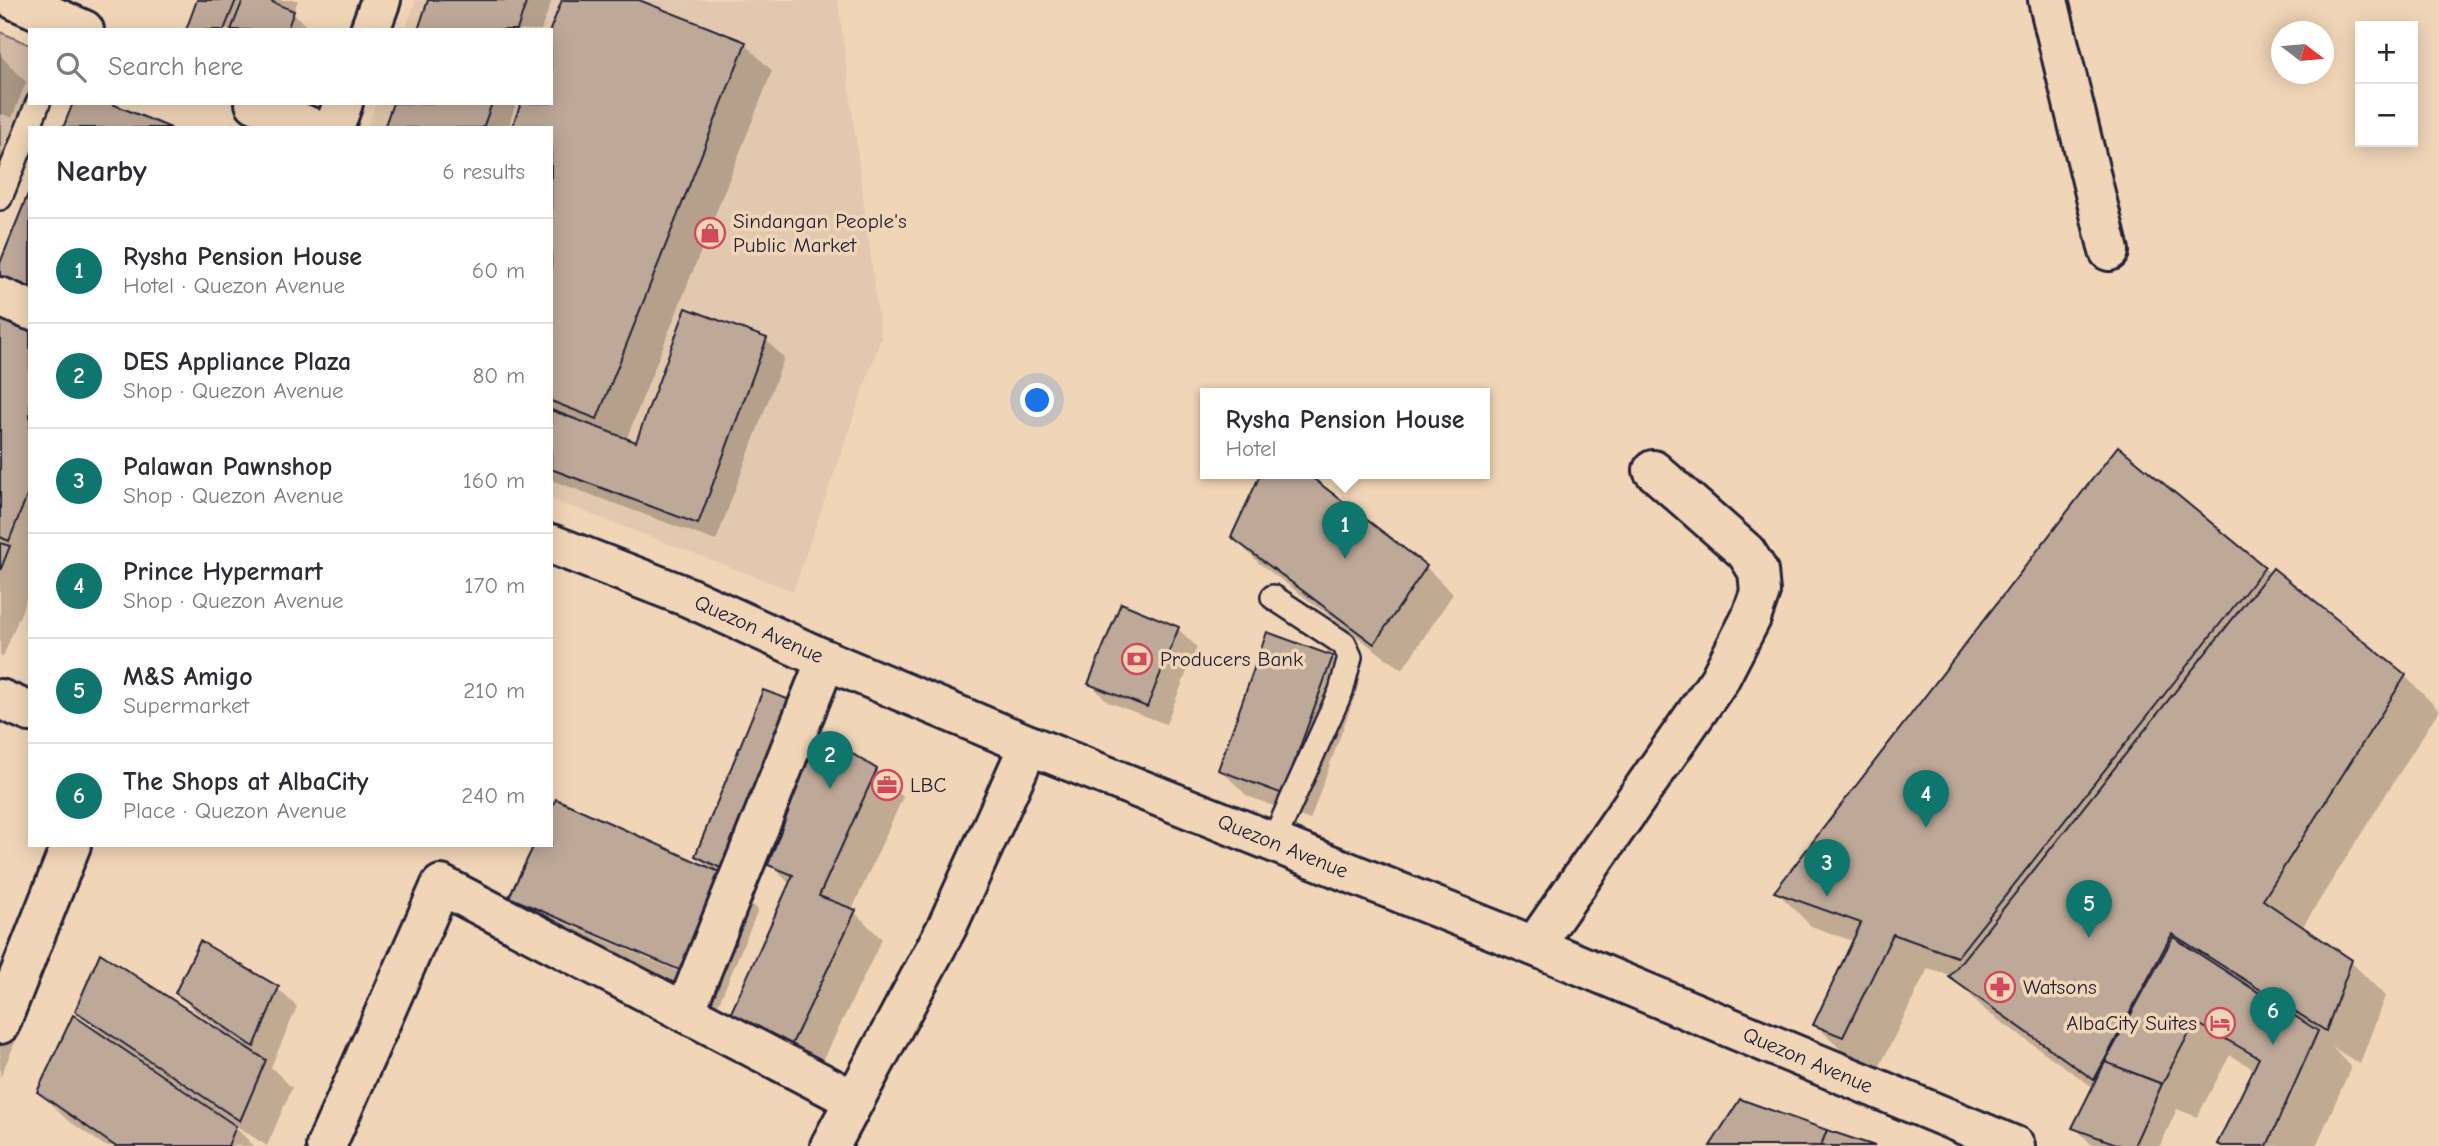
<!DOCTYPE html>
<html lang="en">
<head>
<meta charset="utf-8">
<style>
  :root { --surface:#fff; --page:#f7f7f7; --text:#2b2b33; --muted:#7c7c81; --line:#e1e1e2; --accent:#0f766e }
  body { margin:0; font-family:"Comic Neue",sans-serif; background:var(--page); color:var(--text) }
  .controls { position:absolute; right:21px; top:21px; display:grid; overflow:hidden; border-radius:0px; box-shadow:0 4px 18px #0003 }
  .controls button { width:63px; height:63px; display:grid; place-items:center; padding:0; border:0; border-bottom:2px solid var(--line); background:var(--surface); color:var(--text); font:35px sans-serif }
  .compass { position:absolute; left:2271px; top:21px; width:63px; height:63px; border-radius:50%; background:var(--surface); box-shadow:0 4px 18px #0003; rotate:106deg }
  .you { position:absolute; left:1038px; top:401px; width:24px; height:24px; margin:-18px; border:5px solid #fff; border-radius:50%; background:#1a73e8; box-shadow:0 0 0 10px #1a73e833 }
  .badge { display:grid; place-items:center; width:46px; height:46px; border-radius:50%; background:var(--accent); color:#fff; font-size:23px; font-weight:700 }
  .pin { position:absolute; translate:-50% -58px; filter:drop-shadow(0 2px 4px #0008) }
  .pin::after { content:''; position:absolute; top:37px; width:24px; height:21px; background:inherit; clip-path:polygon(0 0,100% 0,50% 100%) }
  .popup { position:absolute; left:1200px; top:388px; width:290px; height:91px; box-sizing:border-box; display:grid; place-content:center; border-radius:0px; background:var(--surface); filter:drop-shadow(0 2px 5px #0005); font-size:23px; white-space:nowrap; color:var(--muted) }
  .popup b { font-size:26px; color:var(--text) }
  .popup::after { content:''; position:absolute; left:50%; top:100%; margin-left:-14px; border:14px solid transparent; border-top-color:var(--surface) }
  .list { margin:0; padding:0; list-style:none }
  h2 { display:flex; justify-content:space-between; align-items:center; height:91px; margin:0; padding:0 28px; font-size:30px }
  h2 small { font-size:23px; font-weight:400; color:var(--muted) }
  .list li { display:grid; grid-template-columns:46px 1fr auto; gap:21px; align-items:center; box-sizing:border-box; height:105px; padding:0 28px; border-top:2px solid var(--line) }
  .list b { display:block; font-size:26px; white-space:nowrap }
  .list p { margin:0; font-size:23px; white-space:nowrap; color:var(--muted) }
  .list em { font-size:23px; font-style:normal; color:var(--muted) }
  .icon { flex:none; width:38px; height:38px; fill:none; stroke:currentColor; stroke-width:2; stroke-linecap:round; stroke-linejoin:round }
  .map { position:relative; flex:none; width:2439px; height:1146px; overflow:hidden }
  .search { position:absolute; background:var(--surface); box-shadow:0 4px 18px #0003; left:28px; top:28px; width:525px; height:77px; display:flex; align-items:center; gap:18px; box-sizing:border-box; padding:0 24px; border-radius:0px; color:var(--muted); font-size:26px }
  .panel { position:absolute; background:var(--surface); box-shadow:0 4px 18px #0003; left:28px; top:126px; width:525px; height:721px; border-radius:0px }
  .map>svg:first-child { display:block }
</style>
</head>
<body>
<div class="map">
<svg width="2439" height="1146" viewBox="0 0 2439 1146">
  <rect width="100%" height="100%" fill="#f1d5b7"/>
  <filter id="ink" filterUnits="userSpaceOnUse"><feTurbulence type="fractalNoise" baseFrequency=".0143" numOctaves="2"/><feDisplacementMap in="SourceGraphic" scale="14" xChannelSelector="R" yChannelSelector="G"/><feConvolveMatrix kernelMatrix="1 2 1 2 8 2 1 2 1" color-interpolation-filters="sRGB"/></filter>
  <g filter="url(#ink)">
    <path fill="#e2c8ae" d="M416,0H838L881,338L793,591L551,499V128H367L376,103H551V30H405Z"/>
    <path fill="#d3bba5" stroke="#7a6e70" stroke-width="2" d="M0,32L30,45V92L0,167Z"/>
    <g fill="#0003" fill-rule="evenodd">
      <path d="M199,0H298L293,13L310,30H188Z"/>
      <path d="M430,0H552L541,30H420Z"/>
      <path d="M564,0H634L745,44L772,71L626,440L637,444L766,340L784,358L716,541L551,480V103Z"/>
      <path d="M0,55L26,82L12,118L0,113Z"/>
      <path d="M394,103H516L508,128H386Z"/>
      <path d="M0,316L30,328V590L3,657L0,656Z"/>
      <path d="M1233,537L1426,567L1453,594L1402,670L1260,564Z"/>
      <path d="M2264,568L2405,676L2439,710L2302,928L2350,961L2385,996L2360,1064L2332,1047L2351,1067L2316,1146H2218L2255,1070L2230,1055L2197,1117L2177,1109L2160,1146H2093L2075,1128L2094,1088L1986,1011L1952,976L1928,968L1878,1070L1850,1059L1815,1024L1855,942L1811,926L1777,892Z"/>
      <path d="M1178,629L1197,647L1166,724L1108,702L1090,683Z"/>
      <path d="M1332,657L1359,684L1310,820L1247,796L1220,769Z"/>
      <path d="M800,706L827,733L824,739L876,770L903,797L852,910L882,939L815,1077L758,1044L791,885L769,863L754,896L737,889L758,910L718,1005L546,931L511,896L710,869L697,856ZM551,913L692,974L691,977L551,917Z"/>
      <path d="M0,979L30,1007L0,1078Z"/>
      <path d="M278,989L297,1007L271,1067L292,1088L267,1146L235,1125L234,1126L254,1146H105L66,1119L39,1092L99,1032L77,1010L214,1028L216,1025L196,1012L177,993Z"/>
    </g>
    <g fill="#bea898" stroke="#22223b" stroke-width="2">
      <path d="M197,0H236L224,30H186Z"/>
      <path d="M243,0H273L272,2L294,11L287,30H231Z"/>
      <path d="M428,0H527L517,30H418Z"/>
      <path d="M562,0H639L746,42L597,419L551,401V128H512L521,103H551L550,30Z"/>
      <path d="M73,103H110L171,128H63Z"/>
      <path d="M393,103H492L483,128H384Z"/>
      <path d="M30,189V299L0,287V263Z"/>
      <path d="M686,308L767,338L698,524L551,469V410L636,442Z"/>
      <path d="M0,314L30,326V488L9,541L0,537Z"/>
      <path d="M2118,446L2265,567L1957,957L1893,934L1843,1037L1813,1025L1861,923L1774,892Z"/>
      <path d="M1261,473H1306L1427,566L1374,644L1231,537Z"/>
      <path d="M0,543L10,546L0,571Z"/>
      <path d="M2273,568L2406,675L2263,900L2352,960L2326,1031L2172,934L2094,1080L1949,977Z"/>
      <path d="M1121,603L1179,627L1147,707L1088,684Z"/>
      <path d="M1267,632L1333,656L1283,794L1218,770Z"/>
      <path d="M763,690L801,704L727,871L695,856Z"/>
      <path d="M818,733L877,769L819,896L856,910L788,1052L729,1017L793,875L768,865Z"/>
      <path d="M556,799L724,874L684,972L509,897L534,845H551V808Z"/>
      <path d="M2173,937L2318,1031L2267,1146H2222L2217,1144L2259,1058L2195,1022L2162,1084L2105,1062Z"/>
      <path d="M200,941L279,987L254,1047L175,993Z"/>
      <path d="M100,953L266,1060L240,1121L75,1011Z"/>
      <path d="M73,1015L236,1126L228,1146H115L37,1092Z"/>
      <path d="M2105,1062L2162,1084L2134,1146H2122L2072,1128Z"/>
      <path d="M1740,1099L1827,1130L1821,1146H1710Z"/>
      <path d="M1827,1130L1875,1146H1821Z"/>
    </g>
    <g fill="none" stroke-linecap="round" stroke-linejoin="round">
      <g stroke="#22223b" stroke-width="28">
        <g id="lane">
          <path d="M0,198L38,103"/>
          <path d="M1273,597L1344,644L1350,657L1341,691L1273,842"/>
        </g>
      </g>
      <g stroke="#22223b" stroke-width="44">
        <g id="street">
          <path d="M15,0L84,30"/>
          <path d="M2048,0L2109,251"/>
          <path d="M255,103L312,128"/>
          <path d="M0,297L30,310"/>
          <path d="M0,699L30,712"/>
          <path d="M1534,946L1719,680L1751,618L1760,592L1758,571L1746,552L1653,470"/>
          <path d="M685,1012L826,660"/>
          <path d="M326,1146L441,885L854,1100"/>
          <path d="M830,1146L947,927L1029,745"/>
        </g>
      </g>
      <g stroke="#22223b" stroke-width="44">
        <g id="secondary">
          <path d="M370,30L381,0"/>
          <path d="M334,128L343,103"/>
          <path d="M551,544L688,597L826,660L1029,745L1534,946L2015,1146"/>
          <path d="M0,1024L71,845"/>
        </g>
      </g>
      <use href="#lane" stroke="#f1d5b7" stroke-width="23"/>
      <use href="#street" stroke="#f1d5b7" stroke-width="38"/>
      <use href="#secondary" stroke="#f1d5b7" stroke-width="38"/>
    </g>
  </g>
  <defs>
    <g id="shop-ring" transform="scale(1.575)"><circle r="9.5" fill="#f1d5b7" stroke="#d1495b" stroke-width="1.5"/><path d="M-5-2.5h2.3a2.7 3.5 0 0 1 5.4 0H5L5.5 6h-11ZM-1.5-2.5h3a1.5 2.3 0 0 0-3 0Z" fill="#d1495b"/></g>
    <g id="bank-ring" transform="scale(1.575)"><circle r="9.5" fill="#f1d5b7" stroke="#d1495b" stroke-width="1.5"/><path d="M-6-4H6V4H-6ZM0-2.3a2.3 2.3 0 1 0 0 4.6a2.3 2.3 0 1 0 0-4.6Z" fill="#d1495b"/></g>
    <g id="office-ring" transform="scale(1.575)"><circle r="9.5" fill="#f1d5b7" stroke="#d1495b" stroke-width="1.5"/><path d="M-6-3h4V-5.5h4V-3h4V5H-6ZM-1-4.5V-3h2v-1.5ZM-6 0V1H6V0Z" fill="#d1495b"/></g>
    <g id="pharmacy-ring" transform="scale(1.575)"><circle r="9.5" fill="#f1d5b7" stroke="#d1495b" stroke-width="1.5"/><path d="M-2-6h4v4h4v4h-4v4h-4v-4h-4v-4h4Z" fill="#d1495b"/></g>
    <g id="hotel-ring" transform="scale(1.575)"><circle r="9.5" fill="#f1d5b7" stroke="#d1495b" stroke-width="1.5"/><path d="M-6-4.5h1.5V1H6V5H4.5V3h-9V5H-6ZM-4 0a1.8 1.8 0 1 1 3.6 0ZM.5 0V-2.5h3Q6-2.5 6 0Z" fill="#d1495b"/></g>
  </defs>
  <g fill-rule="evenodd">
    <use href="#shop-ring" x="710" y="233"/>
    <use href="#bank-ring" x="1137" y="659"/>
    <use href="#office-ring" x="887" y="785"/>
    <use href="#pharmacy-ring" x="2000" y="987"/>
    <use href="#hotel-ring" x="2220" y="1023"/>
  </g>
  <g text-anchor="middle" stroke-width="7" stroke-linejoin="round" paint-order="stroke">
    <g font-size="21" fill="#22223b" stroke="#f1d5b7" text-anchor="start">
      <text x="733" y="228">Sindangan People's<tspan x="733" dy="24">Public Market</tspan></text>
      <text x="1160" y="666">Producers Bank</text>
      <text x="910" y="792">LBC</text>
      <text x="2023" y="994">Watsons</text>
      <text x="2197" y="1030" text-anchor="end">AlbaCity Suites</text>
    </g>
    <g font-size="21" fill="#22223b" stroke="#f1d5b7">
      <text transform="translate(759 629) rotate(24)" y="7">Quezon Avenue</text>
      <text transform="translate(1283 846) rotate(22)" y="7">Quezon Avenue</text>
      <text transform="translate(1808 1060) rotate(23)" y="7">Quezon Avenue</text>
    </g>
  </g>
</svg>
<div class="controls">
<button>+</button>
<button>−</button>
</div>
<svg class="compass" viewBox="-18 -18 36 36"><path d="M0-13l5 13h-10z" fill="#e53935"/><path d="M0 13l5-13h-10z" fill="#7c7c81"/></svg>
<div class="you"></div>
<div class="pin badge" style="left:1345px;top:559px">1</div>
<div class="popup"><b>Rysha Pension House</b>Hotel</div>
<div class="pin badge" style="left:830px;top:789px">2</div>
<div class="pin badge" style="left:1827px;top:897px">3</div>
<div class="pin badge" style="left:1926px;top:828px">4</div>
<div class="pin badge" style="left:2089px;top:938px">5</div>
<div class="pin badge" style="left:2273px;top:1045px">6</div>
<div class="search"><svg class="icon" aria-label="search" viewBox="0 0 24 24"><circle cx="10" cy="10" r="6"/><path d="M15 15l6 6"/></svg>Search here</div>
<section class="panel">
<h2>Nearby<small>6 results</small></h2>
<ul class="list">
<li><span class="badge">1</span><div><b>Rysha Pension House</b><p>Hotel · Quezon Avenue</p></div><em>60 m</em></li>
<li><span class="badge">2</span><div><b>DES Appliance Plaza</b><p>Shop · Quezon Avenue</p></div><em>80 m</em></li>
<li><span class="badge">3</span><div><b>Palawan Pawnshop</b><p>Shop · Quezon Avenue</p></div><em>160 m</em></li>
<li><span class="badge">4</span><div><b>Prince Hypermart</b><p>Shop · Quezon Avenue</p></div><em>170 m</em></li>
<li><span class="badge">5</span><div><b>M&amp;S Amigo</b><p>Supermarket</p></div><em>210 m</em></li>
<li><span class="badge">6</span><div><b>The Shops at AlbaCity</b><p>Place · Quezon Avenue</p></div><em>240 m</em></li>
</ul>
</section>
</div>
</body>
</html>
